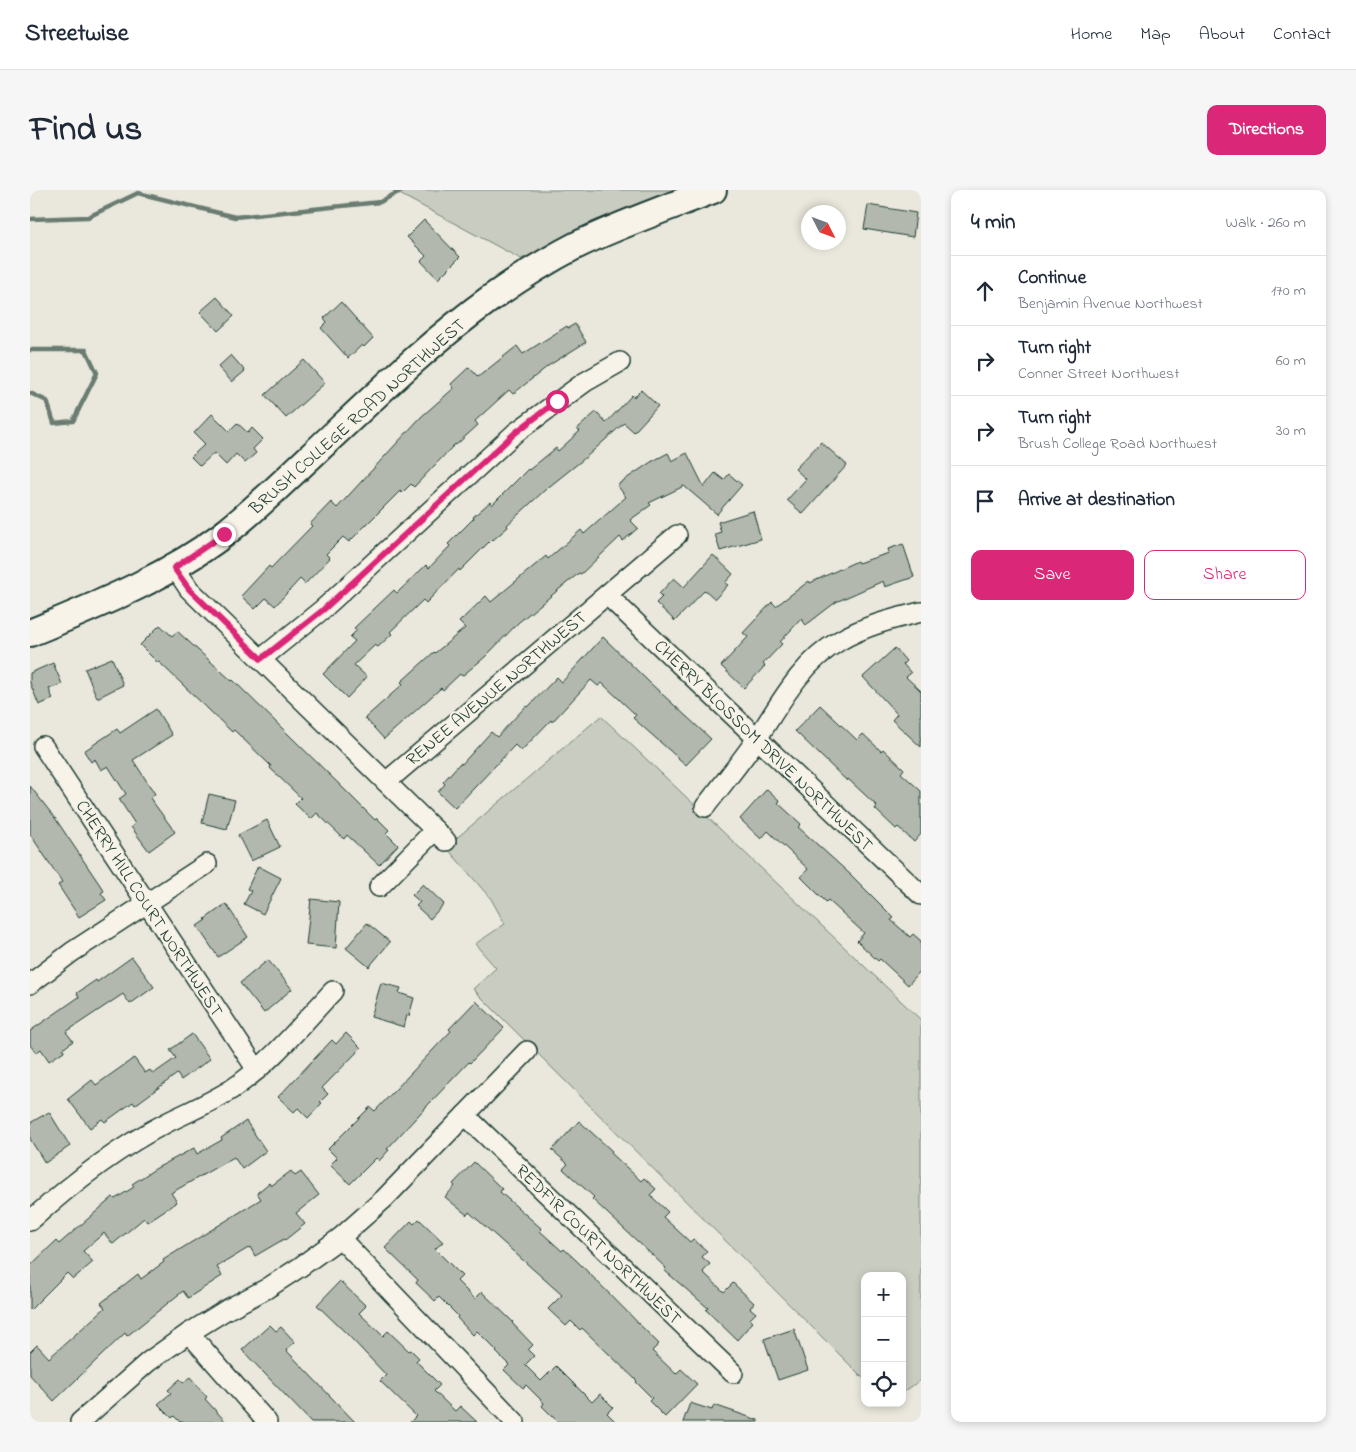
<!DOCTYPE html>
<html lang="en">
<head>
<meta charset="utf-8">
<style>
  :root { --surface:#fff; --page:#f6f6f7; --text:#1f2937; --muted:#747a83; --line:#e0e1e3; --accent:#db2777 }
  body { margin:0; font-family:"Indie Flower",sans-serif; background:var(--page); color:var(--text) }
  .controls { position:absolute; right:15px; bottom:15px; display:grid; overflow:hidden; border-radius:10px; box-shadow:0 2px 8px #0003 }
  .controls button { width:45px; height:45px; display:grid; place-items:center; padding:0; border:0; border-bottom:1px solid var(--line); background:var(--surface); color:var(--text); font:25px sans-serif }
  .compass { position:absolute; left:771px; top:15px; width:45px; height:45px; border-radius:50%; background:var(--surface); box-shadow:0 2px 8px #0003; rotate:132deg }
  .stop { position:absolute; width:15px; height:15px; margin:-11px; border:4px solid #db2777; border-radius:50%; background:#fff }
  .stop.end { background:#db2777; border-color:#fff; box-shadow:0 1px 5px #0008 }
  .list { margin:0; padding:0; list-style:none }
  h2 { display:flex; justify-content:space-between; align-items:center; height:65px; margin:0; padding:0 20px; font-size:21px }
  h2 small { font-size:16px; font-weight:400; color:var(--muted) }
  .list li { display:grid; grid-template-columns:32px 1fr auto; gap:15px; align-items:center; box-sizing:border-box; height:70px; padding:0 20px; border-top:1px solid var(--line) }
  .list b { display:block; font-size:19px; white-space:nowrap }
  .list p { margin:0; font-size:16px; white-space:nowrap; color:var(--muted) }
  .list em { font-size:16px; font-style:normal; color:var(--muted) }
  .actions { display:flex; gap:10px; padding:15px 20px }
  .actions a { flex:1; padding:11px 0; border:1px solid var(--accent); border-radius:10px; text-align:center; font-size:18px; color:var(--accent) }
  .actions .main { background:var(--accent); color:#fff }
  .icon { flex:none; width:28px; height:28px; fill:none; stroke:currentColor; stroke-width:2; stroke-linecap:round; stroke-linejoin:round }
  .map { position:relative; flex:none; width:891px; height:1232px; overflow:hidden; border-radius:10px }
  header { display:flex; align-items:center; gap:30px; box-sizing:border-box; height:70px; padding:0 25px; background:var(--surface); border-bottom:1px solid var(--line) }
  header strong { font-size:24px }
  nav { display:flex; gap:28px; margin-inline-start:auto; font-size:18px }
  .intro { display:flex; align-items:center; justify-content:space-between; box-sizing:border-box; height:120px; padding:0 30px }
  h1 { margin:0; font-size:35px }
  .button { padding:12px 22px; border-radius:10px; background:var(--accent); color:#fff; font-size:18px; font-weight:700 }
  main { display:flex; gap:30px; padding:0 30px }
  aside { flex:1; background:var(--surface); border-radius:10px; box-shadow:0 2px 8px #0003 }
  .map>svg:first-child { display:block }
</style>
</head>
<body>
<header>
<strong>Streetwise</strong>
<nav><a>Home</a><a>Map</a><a>About</a><a>Contact</a></nav>
</header>
<div class="intro"><h1>Find us</h1><a class="button">Directions</a></div>
<main>
<div class="map">
<svg width="891" height="1232" viewBox="0 0 891 1232">
  <rect width="100%" height="100%" fill="#eae8dd"/>
  <filter id="ink" filterUnits="userSpaceOnUse"><feTurbulence type="fractalNoise" baseFrequency=".02" numOctaves="2"/><feDisplacementMap in="SourceGraphic" scale="10" xChannelSelector="R" yChannelSelector="G"/><feConvolveMatrix kernelMatrix="1 2 1 2 8 2 1 2 1" color-interpolation-filters="sRGB"/></filter>
  <g filter="url(#ink)">
    <g fill="#c8ccc1" stroke="#74847a">
      <path d="M362,0H663L491,69Z"/>
      <path d="M571,526L891,830V1190L872,1203V1086H835V1190L443,799L466,778L445,754L475,734L461,709L416,657Z"/>
    </g>
    <g fill="none" stroke-linecap="round" stroke-linejoin="round">
      <g stroke="#6a7c72" stroke-width="4.5">
        <path d="M0,29L58,27L108,3L205,27L350,12L372,0"/>
        <path d="M0,160H56L67,183L43,231L24,233L17,211L0,203"/>
      </g>
    </g>
    <g fill="#b2b8ae" stroke="#1f3d34">
      <path d="M838,15L886,23L883,47L834,39Z"/>
      <path d="M394,30L430,67L408,89L391,71L396,66L377,47Z"/>
      <path d="M187,107L204,126L188,141L170,122Z"/>
      <path d="M311,112L343,148L334,157L332,155L318,168L291,138L297,132L294,128Z"/>
      <path d="M545,134L556,152L518,176L483,204L479,200L445,231L448,235L426,255L425,254L384,297L381,294L372,303L370,301L319,352L313,347L296,364L300,368L275,394L270,389L245,416L236,408L225,419L211,406L239,376L241,378L282,336L280,334L301,312L307,318L391,227L424,198L421,194L439,177L448,187L487,156L493,164L537,136L538,138Z"/>
      <path d="M201,165L215,181L202,192L188,177Z"/>
      <path d="M274,170L295,193L256,228L235,205Z"/>
      <path d="M611,200L628,216L604,242L594,233L555,268L515,300L477,335L478,337L463,350L462,349L430,381L429,379L396,413L393,410L360,442L362,444L348,457L345,455L324,475L337,487L317,508L293,484L325,451L320,447L327,440L324,438L364,400L367,403L396,375L399,378L420,356L418,354L444,328L443,327L460,312L462,315L498,279L499,280L526,258L528,261L550,241L547,239L566,222L576,233L602,205L604,207Z"/>
      <path d="M182,224L199,241L207,233L218,243L222,238L233,249L223,259L226,263L215,273L206,264L196,275L184,263L170,276L161,267L175,254L164,243Z"/>
      <path d="M791,252L817,275L773,324L757,310L776,289L765,279Z"/>
      <path d="M638,263L642,271L657,263L674,297L685,283L694,290L699,284L712,295L687,324L688,325L654,296L619,313L621,315L600,330L608,338L593,351L590,347L551,384L549,383L489,432L455,467L432,486L430,484L413,500L411,498L354,549L335,528L373,494L371,492L404,462L405,463L435,438L429,432L456,406L461,412L516,366L518,369L551,340L554,344L596,307L587,295L621,272Z"/>
      <path d="M723,321L731,349L690,361L685,344L691,342L688,332Z"/>
      <path d="M873,354L884,387L855,397L853,391L806,412L776,435L771,429L750,452L752,454L733,474L735,476L714,498L691,476L718,447L713,443L742,412L746,416L779,391L780,393L827,371L828,373L859,363L858,359Z"/>
      <path d="M683,365L703,384L695,393L698,395L685,409L675,400L645,431L626,413L632,407L629,404L644,388L654,397Z"/>
      <path d="M130,435L142,446L147,441L202,491L203,490L312,597L345,630L347,628L359,640L356,643L368,655L349,675L317,645L314,649L287,623L281,629L265,614L271,608L240,578L241,576L204,540L202,542L129,472L128,473L110,455Z"/>
      <path d="M573,447L619,492L681,549L656,575L603,528L606,525L572,493L568,496L561,490L522,532L521,530L491,561L485,555L425,618L408,602L415,594L413,592L430,573L432,574L461,542L467,547L496,516L498,517L527,487L532,492Z"/>
      <path d="M865,458L876,471L873,474L881,483L876,487L891,501V557L862,530L867,524L833,487Z"/>
      <path d="M82,468L93,495L67,508L55,479Z"/>
      <path d="M23,473L32,494L19,499L23,509L9,515L0,493V483Z"/>
      <path d="M790,515L827,550L833,544L851,561L853,559L874,579L871,583L891,601V644L884,652L868,637L866,639L845,619L847,616L818,589L817,591L765,541Z"/>
      <path d="M126,519L142,545L103,570L125,604L120,608L145,642L119,661L101,637L105,634L89,609L96,604L78,576L71,580L65,569L61,572L54,561L87,539L90,543Z"/>
      <path d="M0,596L25,628L74,701L71,703L76,710L49,727L28,695L32,692L0,644Z"/>
      <path d="M737,599L750,611L748,613L771,634L768,637L821,685L864,728L861,730L880,747L883,744L891,751V780L878,795L850,769L848,771L827,751L834,743L798,710L796,712L771,687L778,679L738,641L731,649L710,629Z"/>
      <path d="M179,604L205,610L197,639L172,633Z"/>
      <path d="M237,630L250,657L221,671L208,645Z"/>
      <path d="M228,676L251,688L233,724L214,714L221,701L217,699Z"/>
      <path d="M393,694L414,714L400,729L386,716L390,712L382,705Z"/>
      <path d="M281,709L309,712L306,758L276,755Z"/>
      <path d="M196,714L218,747L188,767L167,736L176,730L175,729Z"/>
      <path d="M337,733L360,752L339,777L316,758Z"/>
      <path d="M102,767L124,797L100,814L93,804L36,842L43,851L33,859L34,861L19,871L11,859L6,863L0,855V841L49,807L47,803L66,790L67,792Z"/>
      <path d="M238,770L262,799L234,823L210,793Z"/>
      <path d="M351,793L371,798L369,803L384,808L379,826L377,825L374,837L341,827Z"/>
      <path d="M446,811L474,838L440,873L439,872L396,917L357,959L359,960L349,971L346,968L320,994L300,975L307,968L298,959L340,917L345,921L421,841L419,839Z"/>
      <path d="M316,843L331,858L292,898L298,904L290,912L292,913L278,928L268,918L264,922L248,907L302,850L306,854Z"/>
      <path d="M162,844L180,869L151,890L147,884L105,915L103,912L75,932L72,929L60,938L38,909L62,890L66,895L104,868L115,883L120,880L123,884L146,868L140,860Z"/>
      <path d="M19,922L40,956L15,973L0,949V933Z"/>
      <path d="M216,931L236,961L212,979L204,967L141,1003L147,1012L117,1032L114,1028L83,1054L74,1043L53,1061L63,1072L43,1089L37,1083L0,1120V1076L26,1051L29,1054L83,1007L85,1009L104,997L102,994L125,979L164,958L167,964L192,950L191,948Z"/>
      <path d="M549,931L582,961L581,963L611,991L614,988L626,999L620,1005L638,1022L633,1027L660,1052L663,1049L677,1061L672,1067L680,1074L673,1082L694,1102L703,1093L724,1113L720,1118L726,1123L720,1129L723,1132L707,1150L676,1120L678,1118L634,1080L636,1078L562,1009L564,1007L533,979L538,974L522,960Z"/>
      <path d="M444,972L472,999L470,1002L512,1039L510,1041L532,1061L534,1059L547,1071L629,1154L622,1161L646,1184L651,1179L667,1194L635,1227L619,1211L622,1208L606,1192L607,1191L552,1138L550,1140L541,1131L536,1136L518,1119L532,1105L439,1022L437,1025L415,1007L425,996L423,994Z"/>
      <path d="M261,981L265,986L271,982L289,1005L266,1023L275,1034L255,1050L254,1049L225,1066L220,1057L187,1077L192,1086L158,1108L153,1101L97,1146L95,1143L24,1211L0,1185V1162L7,1155L19,1168L75,1118L71,1113L108,1084L111,1089L134,1072L133,1070L231,1009L227,1003L239,993L241,996Z"/>
      <path d="M389,1029L413,1052L405,1059L432,1086L427,1091L445,1109L452,1102L483,1132L482,1133L503,1155L498,1160L504,1166L495,1175L511,1191L526,1176L562,1212L570,1204L583,1217L577,1223L586,1232H528L512,1216L514,1213L496,1195L493,1198L474,1180L479,1175L466,1162L467,1161L447,1141L443,1145L427,1128L428,1126L409,1107L405,1111L386,1093L388,1090L355,1058L381,1031L384,1034Z"/>
      <path d="M310,1091L336,1116L329,1123L353,1146L358,1141L379,1161L381,1160L389,1168L386,1171L410,1195L404,1201L425,1221L430,1216L447,1232H380L386,1226L350,1191L356,1185L318,1145L287,1115Z"/>
      <path d="M240,1135L246,1141L251,1137L265,1152L256,1160L325,1232H281L212,1160Z"/>
      <path d="M764,1139L778,1180L748,1190L734,1149Z"/>
      <path d="M160,1187L177,1207L175,1209L196,1232H150L144,1226L142,1228L128,1214L141,1203L138,1200L150,1189L153,1193Z"/>
      <path d="M660,1213L682,1220L684,1215L728,1230V1232H653Z"/>
    </g>
    <g fill="none" stroke-linecap="round" stroke-linejoin="round">
      <g stroke="#1f3d34" stroke-width="22">
        <g id="street">
          <path d="M145,378L159,399L416,651"/>
          <path d="M577,405L891,705"/>
          <path d="M231,469L293,419L485,243L555,192L590,172"/>
          <path d="M13,556L227,880"/>
          <path d="M356,592L647,345"/>
          <path d="M675,617C692,595 710,573 726,550C750,514 770,474 809,451C834,436 862,429 891,422"/>
          <path d="M349,697L405,640"/>
          <path d="M0,794L42,762L177,674"/>
          <path d="M435,925L703,1183"/>
          <path d="M0,1031C42,993 87,958 138,932C160,921 182,912 202,899C241,873 271,835 303,801"/>
          <path d="M310,1048L485,1232"/>
          <path d="M159,1143L237,1232"/>
          <path d="M50,1232L118,1172L159,1143L196,1120L236,1099L270,1077L310,1048L355,1008L497,861"/>
        </g>
      </g>
      <g stroke="#1f3d34" stroke-width="30">
        <path id="secondary" d="M0,443C67,415 136,388 194,344C225,320 252,293 281,266C339,212 396,155 461,108C488,89 516,71 545,56C590,34 637,18 683,0"/>
      </g>
      <use href="#street" stroke="#f7f3e8" stroke-width="19"/>
      <use href="#secondary" stroke="#f7f3e8" stroke-width="26"/>
    </g>
  </g>
  <g fill="none" stroke-linecap="round" stroke-linejoin="round" filter="url(#ink)">
    <path stroke="#db2777" stroke-width="6" d="M194,344L144,378L159,399L231,469L293,420L485,243L527,211"/>
  </g>
  <g text-anchor="middle" stroke-width="4" stroke-linejoin="round" paint-order="stroke">
    <g font-size="18" fill="#1f3d34" stroke="#f7f3e8">
      <text transform="translate(327 226) rotate(-42)" y="6">BRUSH COLLEGE ROAD NORTHWEST</text>
      <text transform="translate(466 498) rotate(-40)" y="6">RENEE AVENUE NORTHWEST</text>
      <text transform="translate(734 555) rotate(44)" y="6">CHERRY BLOSSOM DRIVE NORTHWEST</text>
      <text transform="translate(120 718) rotate(57)" y="6">CHERRY HILL COURT NORTHWEST</text>
      <text transform="translate(569 1054) rotate(44)" y="6">REDFIR COURT NORTHWEST</text>
    </g>
  </g>
</svg>
<div class="controls">
<button>+</button>
<button>−</button>
<button><svg class="icon" aria-label="locate" viewBox="0 0 24 24"><circle cx="12" cy="12" r="6"/><path d="M12 2v4M12 18v4M2 12h4M18 12h4"/></svg></button>
</div>
<svg class="compass" viewBox="-18 -18 36 36"><path d="M0-13l5 13h-10z" fill="#e53935"/><path d="M0 13l5-13h-10z" fill="#747a83"/></svg>
<div class="stop" style="left:527px;top:211px"></div>
<div class="stop end" style="left:194px;top:344px"></div>
</div>
<aside>
<h2>4 min<small>Walk · 260 m</small></h2>
<ul class="list">
<li><svg class="icon" aria-label="ahead" viewBox="0 0 24 24"><path d="M12 20V5M6 11l6-6 6 6"/></svg><div><b>Continue</b><p>Benjamin Avenue Northwest</p></div><em>170 m</em></li>
<li><svg class="icon" aria-label="right" viewBox="0 0 24 24"><path d="M7 20v-9h11M14 6l5 5-5 5"/></svg><div><b>Turn right</b><p>Conner Street Northwest</p></div><em>60 m</em></li>
<li><svg class="icon" aria-label="right" viewBox="0 0 24 24"><path d="M7 20v-9h11M14 6l5 5-5 5"/></svg><div><b>Turn right</b><p>Brush College Road Northwest</p></div><em>30 m</em></li>
<li><svg class="icon" aria-label="arrive" viewBox="0 0 24 24"><path d="M6 21V4h12l-3 4 3 4H6"/></svg><div><b>Arrive at destination</b></div></li>
</ul>
<div class="actions"><a class="main">Save</a><a>Share</a></div>
</aside>
</main>
</body>
</html>
